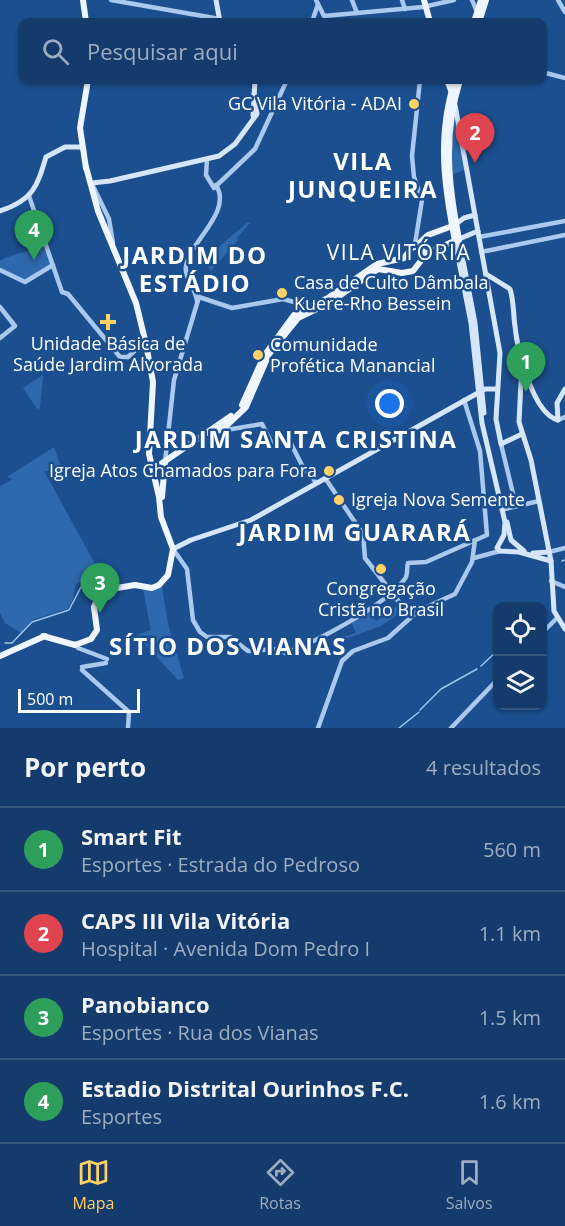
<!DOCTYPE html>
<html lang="pt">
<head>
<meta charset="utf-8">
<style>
  :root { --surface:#143b6b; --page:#214673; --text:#f1f3f6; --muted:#9dadc1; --line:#33557e; --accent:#ffd166 }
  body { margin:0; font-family:"Open Sans",sans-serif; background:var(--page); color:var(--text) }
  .controls { position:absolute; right:18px; bottom:18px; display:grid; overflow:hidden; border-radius:12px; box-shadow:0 2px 4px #0004 }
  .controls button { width:54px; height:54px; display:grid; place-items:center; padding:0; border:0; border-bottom:2px solid var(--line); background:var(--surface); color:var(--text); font:30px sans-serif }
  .scale { position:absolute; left:18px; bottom:15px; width:122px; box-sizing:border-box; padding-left:6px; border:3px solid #fff; border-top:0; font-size:16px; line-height:21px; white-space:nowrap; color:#fff; -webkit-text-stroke:4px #1b4f8f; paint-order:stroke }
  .you { position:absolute; left:390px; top:404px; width:21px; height:21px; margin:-15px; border:4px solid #fff; border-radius:50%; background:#1a73e8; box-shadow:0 0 0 9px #1a73e833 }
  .badge { display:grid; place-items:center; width:39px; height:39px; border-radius:50%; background:var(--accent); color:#fff; font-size:20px; font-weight:700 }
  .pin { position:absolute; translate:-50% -50px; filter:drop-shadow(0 2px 3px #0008) }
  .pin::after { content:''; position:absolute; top:32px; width:21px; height:18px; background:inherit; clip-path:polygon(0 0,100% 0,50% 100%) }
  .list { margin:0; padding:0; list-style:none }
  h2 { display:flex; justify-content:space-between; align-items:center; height:78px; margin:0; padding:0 24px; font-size:26px }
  h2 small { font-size:20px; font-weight:400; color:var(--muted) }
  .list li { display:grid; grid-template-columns:39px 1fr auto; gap:18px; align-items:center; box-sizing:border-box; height:84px; padding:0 24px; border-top:2px solid var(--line) }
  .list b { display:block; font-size:22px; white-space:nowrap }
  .list p { margin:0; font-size:20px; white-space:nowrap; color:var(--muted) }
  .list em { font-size:20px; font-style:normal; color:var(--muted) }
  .icon { flex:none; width:33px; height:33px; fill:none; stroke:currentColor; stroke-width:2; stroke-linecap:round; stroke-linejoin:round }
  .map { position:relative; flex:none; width:565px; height:728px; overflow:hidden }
  .search { position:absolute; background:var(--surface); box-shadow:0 2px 4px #0004; left:18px; right:18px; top:18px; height:66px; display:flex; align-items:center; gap:15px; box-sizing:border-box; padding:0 21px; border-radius:12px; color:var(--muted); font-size:22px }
  .sheet { height:414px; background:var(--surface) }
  nav { display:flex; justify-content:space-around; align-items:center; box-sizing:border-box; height:84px; border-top:2px solid var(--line); background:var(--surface); font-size:16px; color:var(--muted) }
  nav a { display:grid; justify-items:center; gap:3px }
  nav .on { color:var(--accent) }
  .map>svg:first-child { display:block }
</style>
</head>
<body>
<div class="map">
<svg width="565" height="728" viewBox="0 0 565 728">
  <rect width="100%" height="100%" fill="#1b4f8f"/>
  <g fill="#2e69ad">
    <path d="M454,115L466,169L450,176Z"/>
    <path d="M247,223H250L237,238L238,240L211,271L206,264L222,244Z"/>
    <path d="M43,246L51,265L24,281L0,269V261L5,258Z"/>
    <path d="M43,375L40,408L37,409L23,388Z"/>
    <path d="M54,447L63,472L44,471L100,573L76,584L72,602L67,609L32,620L21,633L5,623L0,613V486L13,479L7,477Z"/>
    <path d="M162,587L168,624L184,678L178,680L136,635L151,630L143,589L153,590Z"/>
    <path d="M400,604L404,610L381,626L348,638L337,645L333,634L336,638L356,633L351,622L369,611L376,621Z"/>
  </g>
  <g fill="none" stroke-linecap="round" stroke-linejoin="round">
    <g stroke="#9cc4f0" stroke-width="1.5">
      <path d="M562,561L565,560"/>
      <path d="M5,643H12L32,622L69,610L81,587L102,581"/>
      <path d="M481,666L498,650"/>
      <path d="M420,710L441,689L477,669"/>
      <path d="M399,728L419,712"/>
    </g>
    <g stroke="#a9c9ee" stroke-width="4.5">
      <path d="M111,0L220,19"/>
      <path d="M316,0L324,16L423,7L454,0"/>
      <path d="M352,0L357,13"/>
      <path d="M402,0L405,9"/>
      <path d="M472,0L477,12"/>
      <path d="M558,0L565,12"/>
      <path d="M312,22L318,4"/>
      <path d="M542,72L565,78"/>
      <path d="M207,159L206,175L214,188"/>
      <path d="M93,186L109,219L113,243"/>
      <path d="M215,187L255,149L287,80"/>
      <path d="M29,196L62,292L68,294L120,357H128L145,341"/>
      <path d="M479,237L565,221"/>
      <path d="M415,244L422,200L414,177L412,156L420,80"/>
      <path d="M481,252L565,235"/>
      <path d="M0,270L25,282L53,265"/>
      <path d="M199,297L232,308L283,299L312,307"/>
      <path d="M197,301C196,289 184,279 186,266C190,241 233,212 216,185"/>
      <path d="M0,307L15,326L0,338"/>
      <path d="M558,420L565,417"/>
      <path d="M220,431L262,424L272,444L287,436L305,471L311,475L316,483"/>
      <path d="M501,444L516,506"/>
      <path d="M165,462L174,380L199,297"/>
      <path d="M325,478L363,534L365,558L410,616"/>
      <path d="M505,509L539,501"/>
      <path d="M173,549L187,569L193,620L200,632L207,637H230L248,651L279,649L285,653C316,642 384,606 404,580C409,575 406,568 408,563L426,562L487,535L480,451L464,400"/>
      <path d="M549,552L565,548"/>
      <path d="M474,558L500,551"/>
      <path d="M551,581L565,587"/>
      <path d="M542,633L557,618"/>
      <path d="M75,644L78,648L107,659"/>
      <path d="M82,667L106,663"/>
      <path d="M82,670L129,712L128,728"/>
      <path d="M318,728L342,661L353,651L388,638L418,611L455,594L472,562L475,540"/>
      <path d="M451,728L498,679"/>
    </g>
    <g stroke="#d6e6fa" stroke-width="5">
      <path d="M216,0L220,22"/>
      <path d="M455,105L500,353L496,419L501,444L522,434"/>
      <path d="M253,116L255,80"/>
      <path d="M92,183L110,181L219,156L235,144L257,114L254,94"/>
      <path d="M0,211C33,200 37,187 46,157L65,147H81"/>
      <path d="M456,224L464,218L475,215"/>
      <path d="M478,231L459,239L475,323L484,413"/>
      <path d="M455,241L471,323L482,423L505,522L504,535L497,548L500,551L519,552L551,561"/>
      <path d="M486,274L510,289C514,301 513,313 515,326C517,349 533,414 558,420"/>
      <path d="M522,361L519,422L531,460L551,561L554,611L565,629"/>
      <path d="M558,420L557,403L565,389"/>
      <path d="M507,522L511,540L524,551"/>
      <path d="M173,549L191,540L251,520L485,389H497"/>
      <path d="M533,553L549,552"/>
    </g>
    <g stroke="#f0f6ff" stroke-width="6">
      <path d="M83,0L86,22"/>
      <path d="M424,0L430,22"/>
      <path d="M474,22L481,0"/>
      <path d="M479,22L486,0"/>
      <path d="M447,80L452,93"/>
      <path d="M86,168L80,128L88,80"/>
      <path d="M455,241C444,185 437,135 455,80"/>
      <path d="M415,247L428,235L455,225"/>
      <path d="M242,405L264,356L294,315L328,298L377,264L404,258L415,244L426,254"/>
      <path d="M212,432L223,429L246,407L269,354L298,318L329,303L378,269L402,273L413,271L427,253L459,239C448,183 443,135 460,80"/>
      <path d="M153,474L155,468L231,416"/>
      <path d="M162,497L165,462"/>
      <path d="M43,636L75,645L91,639L97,630L94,607L98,597L111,589L135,585L152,588L159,585L168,575L173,549L161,517L159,497L149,454L153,382L146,344L136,303L98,211L86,167"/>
      <path d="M0,656L45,636"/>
    </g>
  </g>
  <g fill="#ffd166" stroke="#1b4f8f" stroke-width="2">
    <circle cx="414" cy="104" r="6"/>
    <circle cx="282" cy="293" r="6"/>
    <path d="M105 313h6v6h6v6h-6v6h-6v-6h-6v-6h6z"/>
    <circle cx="258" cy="355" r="6"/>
    <circle cx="329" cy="471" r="6"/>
    <circle cx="339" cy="500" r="6"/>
    <circle cx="381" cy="569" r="6"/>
  </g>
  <g text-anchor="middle" stroke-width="5" stroke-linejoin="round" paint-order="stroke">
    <g font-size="18" fill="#fff" stroke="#1b4f8f" text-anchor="start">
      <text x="402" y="110" text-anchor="end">GC Vila Vitória - ADAI</text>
      <text x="294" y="289">Casa de Culto Dâmbala<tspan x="294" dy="21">Kuere-Rho Bessein</tspan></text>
      <text x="108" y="350" text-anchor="middle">Unidade Básica de<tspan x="108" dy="21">Saúde Jardim Alvorada</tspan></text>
      <text x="270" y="351">Comunidade<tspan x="270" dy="21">Profética Manancial</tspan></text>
      <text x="317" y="477" text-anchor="end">Igreja Atos Chamados para Fora</text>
      <text x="351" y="506">Igreja Nova Semente</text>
      <text x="381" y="595" text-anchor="middle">Congregação<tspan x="381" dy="21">Cristã no Brasil</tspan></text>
    </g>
    <g font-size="21" letter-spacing="1.5" fill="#fff" stroke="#1b4f8f">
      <text x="399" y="260">VILA VITÓRIA</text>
    </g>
    <g font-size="24" font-weight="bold" letter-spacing="1.5" fill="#fff" stroke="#1b4f8f">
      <text x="363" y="170">VILA<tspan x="363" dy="28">JUNQUEIRA</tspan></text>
      <text x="195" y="264">JARDIM DO<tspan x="195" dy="28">ESTÁDIO</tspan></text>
      <text x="296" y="448">JARDIM SANTA CRISTINA</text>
      <text x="355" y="541">JARDIM GUARARÁ</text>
      <text x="228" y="655">SÍTIO DOS VIANAS</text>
    </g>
  </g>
</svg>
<div class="controls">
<button><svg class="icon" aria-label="locate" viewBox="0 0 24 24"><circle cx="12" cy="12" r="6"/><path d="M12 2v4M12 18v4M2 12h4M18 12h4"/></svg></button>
<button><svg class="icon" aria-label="layers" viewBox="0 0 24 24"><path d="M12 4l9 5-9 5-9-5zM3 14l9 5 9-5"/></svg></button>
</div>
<div class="scale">500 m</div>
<div class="you"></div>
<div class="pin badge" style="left:526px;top:392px;background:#2e9e5b">1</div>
<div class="pin badge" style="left:475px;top:163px;background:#e0444e">2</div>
<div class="pin badge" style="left:100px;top:613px;background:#2e9e5b">3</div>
<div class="pin badge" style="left:34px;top:260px;background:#2e9e5b">4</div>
<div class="search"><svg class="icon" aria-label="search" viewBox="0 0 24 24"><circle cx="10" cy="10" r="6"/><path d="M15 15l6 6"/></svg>Pesquisar aqui</div>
</div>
<section class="sheet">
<h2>Por perto<small>4 resultados</small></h2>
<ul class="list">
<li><span class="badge" style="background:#2e9e5b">1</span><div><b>Smart Fit</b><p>Esportes · Estrada do Pedroso</p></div><em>560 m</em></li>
<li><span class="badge" style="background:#e0444e">2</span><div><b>CAPS III Vila Vitória</b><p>Hospital · Avenida Dom Pedro I</p></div><em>1.1 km</em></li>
<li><span class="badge" style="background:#2e9e5b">3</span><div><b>Panobianco</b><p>Esportes · Rua dos Vianas</p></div><em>1.5 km</em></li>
<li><span class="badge" style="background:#2e9e5b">4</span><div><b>Estadio Distrital Ourinhos F.C.</b><p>Esportes</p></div><em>1.6 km</em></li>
</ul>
</section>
<nav>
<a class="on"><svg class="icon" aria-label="map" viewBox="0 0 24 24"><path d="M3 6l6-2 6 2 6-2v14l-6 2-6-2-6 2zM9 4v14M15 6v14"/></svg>Mapa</a>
<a><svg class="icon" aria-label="directions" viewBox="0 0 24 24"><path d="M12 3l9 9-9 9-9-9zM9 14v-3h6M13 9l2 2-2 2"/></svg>Rotas</a>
<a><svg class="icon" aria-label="saved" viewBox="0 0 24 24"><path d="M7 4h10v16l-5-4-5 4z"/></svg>Salvos</a>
</nav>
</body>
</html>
